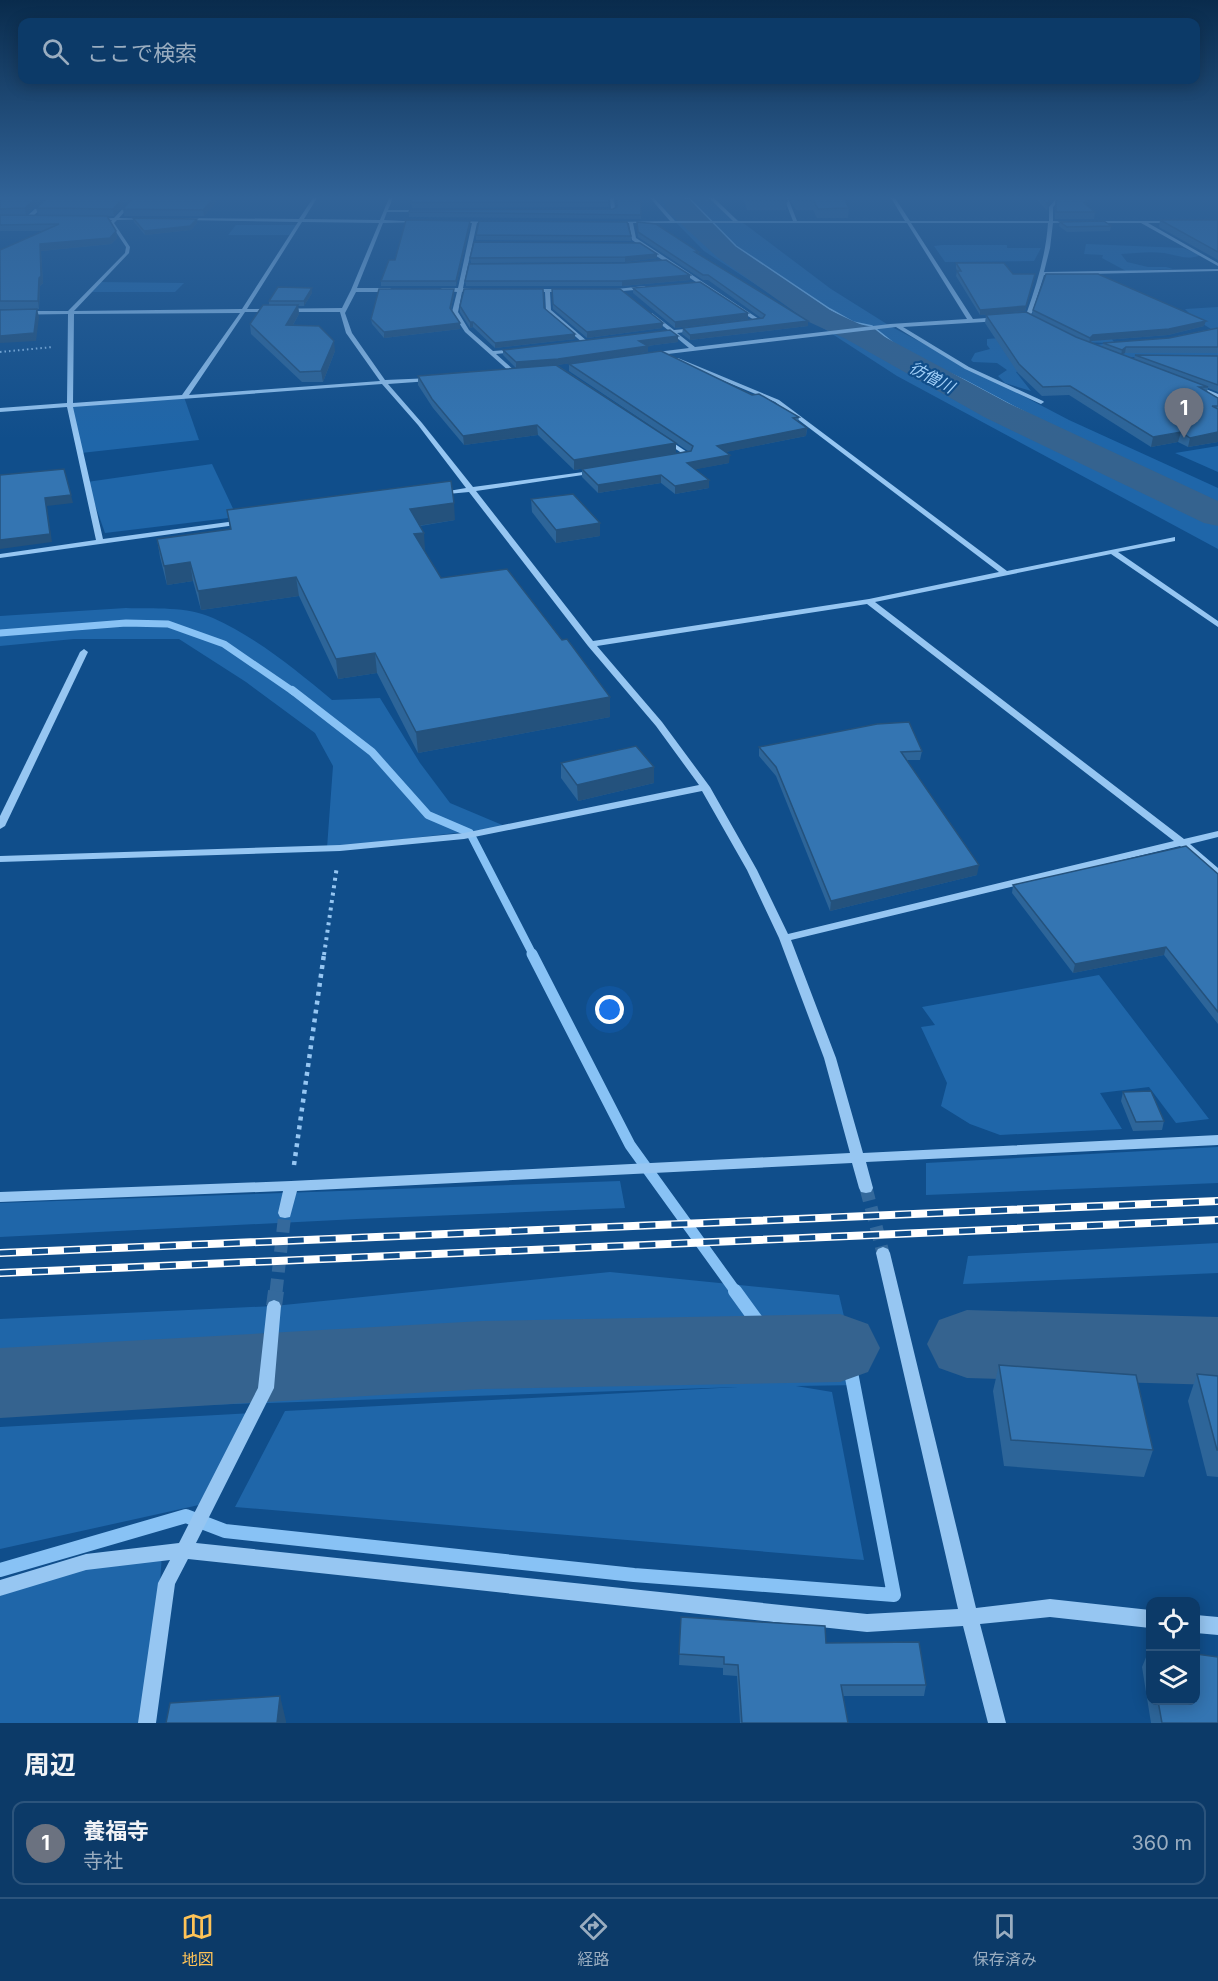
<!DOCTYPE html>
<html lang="ja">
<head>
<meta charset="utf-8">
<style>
  :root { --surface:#0c3a68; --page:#1a4571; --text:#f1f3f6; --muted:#9aadc0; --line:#2c547c; --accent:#ffc357 }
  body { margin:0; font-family:Inter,"Noto Sans JP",sans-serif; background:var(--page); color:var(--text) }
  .controls { position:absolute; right:18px; bottom:18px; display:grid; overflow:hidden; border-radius:12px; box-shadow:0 3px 15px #0003 }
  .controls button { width:54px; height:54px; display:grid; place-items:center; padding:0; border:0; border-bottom:2px solid var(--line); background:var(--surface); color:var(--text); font:30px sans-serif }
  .you { position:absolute; left:610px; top:1010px; width:21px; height:21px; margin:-15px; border:4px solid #fff; border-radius:50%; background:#1a73e8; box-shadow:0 0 0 9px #1a73e833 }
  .badge { display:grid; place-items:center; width:39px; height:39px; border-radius:50%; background:var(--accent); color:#fff; font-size:20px; font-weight:700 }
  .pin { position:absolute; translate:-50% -50px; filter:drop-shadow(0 2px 3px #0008) }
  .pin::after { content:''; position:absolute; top:32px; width:21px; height:18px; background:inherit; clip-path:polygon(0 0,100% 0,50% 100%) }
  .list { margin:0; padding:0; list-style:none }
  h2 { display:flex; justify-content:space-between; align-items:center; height:78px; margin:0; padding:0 24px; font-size:26px }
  h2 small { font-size:20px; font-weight:400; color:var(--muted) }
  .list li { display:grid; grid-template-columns:39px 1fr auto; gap:18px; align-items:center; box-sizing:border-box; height:84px; margin:0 12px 12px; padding:0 12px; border:2px solid var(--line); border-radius:12px }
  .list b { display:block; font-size:22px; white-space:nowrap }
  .list p { margin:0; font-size:20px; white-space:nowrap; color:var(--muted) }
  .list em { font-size:20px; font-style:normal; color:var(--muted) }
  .icon { flex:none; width:33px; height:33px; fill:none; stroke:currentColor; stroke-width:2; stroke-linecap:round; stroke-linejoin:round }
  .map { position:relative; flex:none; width:1218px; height:1723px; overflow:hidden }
  .search { position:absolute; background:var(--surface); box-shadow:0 3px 15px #0003; left:18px; right:18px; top:18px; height:66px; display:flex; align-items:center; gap:15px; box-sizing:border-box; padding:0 21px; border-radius:12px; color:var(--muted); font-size:22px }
  .sheet { height:174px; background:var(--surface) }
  nav { display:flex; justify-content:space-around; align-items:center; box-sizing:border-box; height:84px; border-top:2px solid var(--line); background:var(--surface); font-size:16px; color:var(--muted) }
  nav a { display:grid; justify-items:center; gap:3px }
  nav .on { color:var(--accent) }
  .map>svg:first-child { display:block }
</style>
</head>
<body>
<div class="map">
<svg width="1218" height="1723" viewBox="0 0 1218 1723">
  <rect width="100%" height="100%" fill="#104e8b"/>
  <g fill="#1f66a9">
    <path d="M652,198H713L721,209L746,225L831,289L890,326L1069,420L1218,488V549L897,376L704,251Z"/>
    <path d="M236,225H299L292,235H228Z"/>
    <path d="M1086,244L1183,248L1201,255C1186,261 1178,255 1164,253C1150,251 1135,253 1121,254L1127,262L1148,267H1166L1173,269L1126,271L1102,258L1103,255L1084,254Z"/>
    <path d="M942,245H1007V248H1041L1034,261L945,262L934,246Z"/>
    <path d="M99,282L184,283L175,292H89Z"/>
    <path d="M1218,307V357H1119L1090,346L1108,343L1083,342L1040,318L1109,336L1115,343L1172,338L1211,329L1195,319L1185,309Z"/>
    <path d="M1012,337L1027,369L1016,372L1031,391L1005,383L998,376L1007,370L997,363L973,362L971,360L975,353L990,349L987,345V339Z"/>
    <path d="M184,397L199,440L81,453L70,405Z"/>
    <path d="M1218,446V472L1175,453Z"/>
    <path d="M212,464L237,517L105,533L87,482Z"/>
    <path d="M126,608C154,609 187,606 213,618C257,638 296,670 332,700L380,698L420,763L450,803L507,827L327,848L333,766L315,733L246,682L179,639H74L0,646V616Z"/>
    <path d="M1099,975L1209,1119L1176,1123L1149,1087L1100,1093L1122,1129L1000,1135L970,1124L941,1106L947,1083L921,1027L935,1025L922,1007Z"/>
    <path d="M1218,1147V1183L926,1195V1163Z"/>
    <path d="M620,1181L625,1208L357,1219L0,1237V1203Z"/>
    <path d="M1218,1243V1273L963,1284L968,1256Z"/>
    <path d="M610,1272L839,1295L860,1385L796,1386L832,1392L864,1560L235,1507L285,1411L738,1387L0,1412V1319L274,1306Z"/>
    <path d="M253,1413L208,1503L0,1549V1427Z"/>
    <path d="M162,1553L154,1677L147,1723H0V1596L86,1562Z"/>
  </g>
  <path fill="#35638f" stroke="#88c2f5" stroke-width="1.5" d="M673,198H689L736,246L830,309L853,322L872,326L896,345L925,362L964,380L1103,454L1218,507V519C1095,461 973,399 854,332C845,327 835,324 825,319C777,293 705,243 673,198Z"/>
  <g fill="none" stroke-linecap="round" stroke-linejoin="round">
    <path stroke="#88c2f5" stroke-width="7" d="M0,633L126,623L168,624L224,644L294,692"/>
    <path stroke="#88c2f5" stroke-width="8" d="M292,690L372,752L428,815L470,833L533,955"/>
    <path stroke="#88c2f5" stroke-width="11" d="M532,954L630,1145L736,1292"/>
    <path stroke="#88c2f5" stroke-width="14" d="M0,1570L186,1516L225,1531L634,1575L894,1595L849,1362L777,1349L735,1291"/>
    <g fill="#35638f" fill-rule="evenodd">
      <path d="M662,198H684L686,203L735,247L829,310L866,327L1008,403L1218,501V526L1204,523L984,417L846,339L809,322L717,257L667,211Z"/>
      <path d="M967,1310L1218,1317V1385L967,1378L939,1368L927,1344L939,1320Z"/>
      <path d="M840,1314L868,1324L880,1348L868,1372L840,1382L482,1389L0,1418V1348L482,1321Z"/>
    </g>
    <g stroke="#34699c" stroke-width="13" stroke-dasharray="13 7" stroke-linecap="butt">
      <path d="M866,1188L883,1253"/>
      <path d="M276,1292L285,1213"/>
    </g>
    <path stroke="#34699c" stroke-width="16" stroke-dasharray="16 8" stroke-linecap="butt" d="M274,1306L276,1291"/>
    <path stroke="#96c6f2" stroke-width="2" stroke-dasharray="1.5 3" stroke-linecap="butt" d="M0,352L53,347"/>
    <path stroke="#96c6f2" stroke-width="4" stroke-dasharray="3 4.5" stroke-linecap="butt" d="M324,955L337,866"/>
    <path stroke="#96c6f2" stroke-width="4.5" stroke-dasharray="4 5" stroke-linecap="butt" d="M294,1165L324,954"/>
    <g fill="#96c6f2" fill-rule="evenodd">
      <path d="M47,198H52L29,220H25V218Z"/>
      <path d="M133,198H137L119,218L149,219L117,220L114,223L130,247L129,253L74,311L242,309L298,222L183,220L181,218L299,219L313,198H317L304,219L380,220L389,198H393L388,210H424L422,212H387L384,220L422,222L383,223L357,288H390L393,290L390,292H356L345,313L352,333L385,380L432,378V380L430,381L388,384L422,423L473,487L598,470L599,471L596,473L476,491L593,641L869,599L999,572L775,402L676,361L675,360L678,358L779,400L1007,571L1175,537V541L1118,552L1218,621V627L1111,554L875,602L1184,839L1218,831V837L1190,844L1218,868V876L1214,875L1180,846L791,940L836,1058L863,1153L1218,1135V1145L866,1162L873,1188L871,1192L866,1193L861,1192L859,1188L852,1163L297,1191L290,1217L285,1218L280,1217L278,1213L283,1191L0,1202V1192L291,1181L850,1153L824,1058L779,938L747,870L702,791L464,839L340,851L0,862V856L340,845L464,833L699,785L656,726L588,646L469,492L437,495V493L466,488L418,425L382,384L73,407L103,539L243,520L247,522L243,524L0,558V554L96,540L67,407L0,412V408L67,403L68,314L0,315V311H68L125,253L126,247L110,223L112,220L94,219L114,218ZM302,222L379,223L351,290L342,308L247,309ZM245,312H340L346,333L380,381L189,395ZM240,313L182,395L73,403L74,314ZM867,604L1174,841L788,934L757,870L710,787L662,722L597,646Z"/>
      <path d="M610,198H614L615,210L601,211L603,209H611Z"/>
      <path d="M650,198H654L675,221H733L709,198H714L738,221H793L784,198H788L797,221H905L891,198H895L910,221H1049V207L1057,198H1061L1053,207V221L1076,222L1053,223L1050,248L1044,272L1218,269V271L1044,275L1032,313L1026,318L1023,316L1027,312C1037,283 1046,254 1048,223H911L973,319L1000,317L1003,319L1000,321L903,327L969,367L1043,401L1044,402L1041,404L965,369L896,327L651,356L649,355V353L689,348L671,333L658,334V332L668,330L650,316L652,313L674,330L697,328V330L695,331L677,333L695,347L890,324L967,319L907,223H633L636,238L762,321L747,323V321L754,320L632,240L629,223L613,222L670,221Z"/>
      <path d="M454,221L494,222L477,223L463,288L480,290L462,292L458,312L469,330L493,351L518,349V351L516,352L496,354L515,371V373H511L465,332L452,312L457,292L439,290L442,288H458L472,223H456Z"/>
      <path d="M1092,221H1175L1173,223H1148L1218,263V266L1141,223H1090Z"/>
      <path d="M645,286L647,289L610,292L607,290Z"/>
      <path d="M527,289H566L564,292H550L551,310L587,341V343H583L546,311L545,292H529Z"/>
      <path d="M1218,328V332L1181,338L1178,336Z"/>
      <path d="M1196,385L1218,394V398L1194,388V386Z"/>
      <path d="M666,438L690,454V456H686L664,441L663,440Z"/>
      <path d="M84,649L88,652L5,826L0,829V816L80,652Z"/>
      <path d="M883,1247L888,1249L890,1253L976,1608L1050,1599L1150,1610V1628L1050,1617L980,1624L1006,1723H988L963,1626L867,1632L188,1559L175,1584L156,1723H138L158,1583L170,1560L86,1570L0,1596V1580L86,1554L179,1543L258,1388L267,1306L269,1302L274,1300L279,1302L281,1306L274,1388L196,1543L867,1614L958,1609L876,1253L878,1249Z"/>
      <path d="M1196,1615L1218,1617V1635L1196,1633Z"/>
    </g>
    <g stroke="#fff" stroke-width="8">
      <g id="rail">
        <path d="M0,1253L1218,1201"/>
        <path d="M0,1273L1218,1220"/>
      </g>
    </g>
    <use href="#rail" stroke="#104e8b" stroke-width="5" stroke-dasharray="16" stroke-linecap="butt"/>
  </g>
  <g fill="#2d6599">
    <path d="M0,198H44L26,215L116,231L117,238L111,244L41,251L43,283L40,286L39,309H0V250L44,231H0Z"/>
    <path d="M130,198L114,216L38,215L36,208Z"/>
    <path d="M133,198H220L204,216H124L123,209Z"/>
    <path d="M608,198L609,207L412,208L411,203Z"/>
    <path d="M641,198V219L409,217V212L613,209Z"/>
    <path d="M743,198H786L787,201L786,210H747Z"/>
    <path d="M789,198H844L849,208L848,218H817L813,210H796Z"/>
    <path d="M1036,198H1054L1048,205L1047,211Z"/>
    <path d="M1058,198H1091L1086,205L1095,212L1094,219H1055V208L1056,201Z"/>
    <path d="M133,218L197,219V223L191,230L145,235L134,222Z"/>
    <path d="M1160,220H1218V260L1159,227Z"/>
    <path d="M470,221V225L456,286H381V281L395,260Z"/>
    <path d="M637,222L699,252V255L808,321V326L690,340L682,334L683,328L761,318L708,280H703L638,237Z"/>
    <path d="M1060,222L1111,226L1110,231L1067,232L1059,226Z"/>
    <path d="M476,235L631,236V241L476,240Z"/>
    <path d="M657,254V258L625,262L471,263L470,258Z"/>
    <path d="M956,263L1034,279L1025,311L980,315L956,276L957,271L956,268Z"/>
    <path d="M690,275V280L622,286H466L465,281Z"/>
    <path d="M633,288L748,313V319L675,328L633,293Z"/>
    <path d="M454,289V294L451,310L460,329L384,338L372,324L371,319Z"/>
    <path d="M552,289L663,323L662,328L587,338L553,309Z"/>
    <path d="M312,293L304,306H298L299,314L293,325L335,351L323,382H302L251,334L250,324L269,305V301Z"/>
    <path d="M460,306L544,308L575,334V339L495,348L473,327L470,328L460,312Z"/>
    <path d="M1033,310L1204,326L1168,335L1092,341L1090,343L1102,347L1103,343L1169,338L1218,328V353H1125L1122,355L1134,359L1135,355L1218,356V392L1208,388L1207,392L1218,398V442L1188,447L1178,442L1151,447L1069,395L1042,396L1018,373L985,323L986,315L1076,337L1084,340L1032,315Z"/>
    <path d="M678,336V342L647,346H648V352L557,365L675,442L569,371V364L799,417L798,422L807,428L806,436L725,452L729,463L695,469L709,480V488L675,494L661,483L598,493L582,477V469L688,451L676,443V453L574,470L538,435L464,445L433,408L418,385V376L516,368L503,355V350Z"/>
    <path d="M531,499L600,523V536L556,543L532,512Z"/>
    <path d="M227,510L455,520L420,526L425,551H424L441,578L610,717L418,753L377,673L338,679L299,596L201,610L193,581L167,585L160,557L157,539L230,529Z"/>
    <path d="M759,747L922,751L920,760H907L977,875L830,911L776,776L759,756Z"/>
    <path d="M561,763L654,783L578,801L561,778Z"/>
    <path d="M1218,874V1024L1164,955L1073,973L1012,893L1013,885Z"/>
    <path d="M1123,1092L1164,1121L1162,1130L1133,1131L1121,1101Z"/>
    <path d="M999,1365L1153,1450L1144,1477L1004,1466L993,1391Z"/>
    <path d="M1197,1374L1218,1376V1477L1207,1476L1188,1401Z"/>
    <path d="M681,1617L826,1643L926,1685L924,1696H843L848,1723H740L737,1676L723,1675V1668L679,1665Z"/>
    <path d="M1149,1650H1150V1701H1196L1218,1723H1151L1142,1667Z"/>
  </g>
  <g fill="#24527d">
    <path d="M36,198H44L26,215L25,208Z"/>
    <path d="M123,198H130L114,216L113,209Z"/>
    <path d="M214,198H220L204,216L203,210Z"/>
    <path d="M1049,198H1054L1047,206L1048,199Z"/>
    <path d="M1088,198H1091L1083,210L1084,203Z"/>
    <path d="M197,219V223L191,230L145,235L144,231Z"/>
    <path d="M470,221V225L456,286V281Z"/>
    <path d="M116,231L117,238L111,244L41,251L43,283L40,286L39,309L38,301L40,244Z"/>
    <path d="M657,254V258L625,262V257Z"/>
    <path d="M1035,274L1025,311L980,315V310Z"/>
    <path d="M690,275V280L622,286V281Z"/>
    <path d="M312,288V293L304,306V301Z"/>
    <path d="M454,289V294L450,313V308Z"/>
    <path d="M298,305L299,314L287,335L286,325Z"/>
    <path d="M37,309L39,317L36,341L0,343V336Z"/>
    <path d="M748,313V319L675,328V322Z"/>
    <path d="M808,321V326L690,340V335Z"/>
    <path d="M1206,321L1204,326L1168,335L1092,341L1089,343L1090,338L1093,335Z"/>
    <path d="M470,322H473V327L470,328Z"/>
    <path d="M460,323V329L384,338V332Z"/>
    <path d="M663,323L662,328L587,338V332Z"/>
    <path d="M575,334V339L495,348V343Z"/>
    <path d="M678,336V342L639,347V341Z"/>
    <path d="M334,341L335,351L323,382L321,371Z"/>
    <path d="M648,346V352L558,365L516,368V362Z"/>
    <path d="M1126,347L1125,353L1121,355L1122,350Z"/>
    <path d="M537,425L538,435L464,445L463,436Z"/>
    <path d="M807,428L806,436L716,454L717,446Z"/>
    <path d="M1181,432L1178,442L1151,447L1153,437Z"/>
    <path d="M1218,432V442L1188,447L1190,438Z"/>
    <path d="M676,443V453L574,470V460Z"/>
    <path d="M730,455L729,463L687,471V463Z"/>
    <path d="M661,475V483L598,493V485Z"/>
    <path d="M709,480V488L675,494V486Z"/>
    <path d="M71,495L73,503L47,506L52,542L0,549V540L45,498Z"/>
    <path d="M454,503L455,520L411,527L410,509Z"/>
    <path d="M600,523V536L556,543V530Z"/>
    <path d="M424,533L425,551L416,552L414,534Z"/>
    <path d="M190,562L193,581L167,585L164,566Z"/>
    <path d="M296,577L299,596L201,610L198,591Z"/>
    <path d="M375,653L377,673L338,679L336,659Z"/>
    <path d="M610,697V717L418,753L416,732Z"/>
    <path d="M654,767V783L578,801L577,785Z"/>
    <path d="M979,865L977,875L830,911L831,901Z"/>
    <path d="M1166,947L1164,955L1073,973L1075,964Z"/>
    <path d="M280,1696L286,1721V1723H277Z"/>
  </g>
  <g fill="#3475b2" stroke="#24527d" stroke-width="1.5">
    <path d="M0,198H36L25,208L0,209Z"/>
    <path d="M47,198H123L113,209L36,208Z"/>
    <path d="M133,198H214L203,210L123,209Z"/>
    <path d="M413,198H608L609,202L411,203Z"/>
    <path d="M617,198H641V215L409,212L410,210L613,209L617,207Z"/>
    <path d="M746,198H786L787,201H747Z"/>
    <path d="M795,198H844L849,208L818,209L814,201H796Z"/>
    <path d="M1042,198H1049L1048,205Z"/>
    <path d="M1058,198H1088L1084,203L1095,212H1056V201Z"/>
    <path d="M0,215L107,216L116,231L110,238L40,244L41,276L39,278L38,301H0V250L59,224L0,225Z"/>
    <path d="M133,218L197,219L190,226L144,231Z"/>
    <path d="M406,220L470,221L456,281H381L389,260H395Z"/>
    <path d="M1160,220H1218V252Z"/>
    <path d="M479,221L627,222L631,236L476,235Z"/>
    <path d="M1104,221L1111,226L1067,227L1060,222Z"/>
    <path d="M637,222L656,224L699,252H695L808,321L690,335L683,328L763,318L765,315L708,275H703L638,232Z"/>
    <path d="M474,242L640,243L657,254L625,257L470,258Z"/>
    <path d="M666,260L690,275L622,281H465L469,264L625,263Z"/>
    <path d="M956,263H1004L1013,274H1035L1026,306L980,310L957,271H961Z"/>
    <path d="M1046,274H1098L1206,321L1169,329L1093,335L1090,338L1033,310Z"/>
    <path d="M700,282L748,313L675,322L633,288Z"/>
    <path d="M278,287L312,288L304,301H269Z"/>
    <path d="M379,289H454L450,308L460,323L384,332L371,319Z"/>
    <path d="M464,289H543L544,308L575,334L495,343L473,322H470L460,306Z"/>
    <path d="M552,289H620L663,323L587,332L553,304Z"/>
    <path d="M263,305H298L286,325L319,326L334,341L321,371L300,372L250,324Z"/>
    <path d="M37,309L34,333L0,336V310Z"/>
    <path d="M1026,312L1076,337L1208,387H1199L1218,398V406H1212L1218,409V432L1190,438L1181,432L1153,437L1070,386L1043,387L1019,364L986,315Z"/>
    <path d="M1218,328V347H1126L1122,350L1103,343L1169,338Z"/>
    <path d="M670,330L678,336L639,341L648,346L558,359L516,362L503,350Z"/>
    <path d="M661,351L752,395L759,394L799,417L793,418L807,428L717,446L730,455L687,463L709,480L675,486L661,475L598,485L582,469L691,451L693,446L569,364Z"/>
    <path d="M1135,355L1218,356V385Z"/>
    <path d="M556,365L676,443L574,460L537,425L463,436L432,399L418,376Z"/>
    <path d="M64,469L71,495L45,498L50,534L0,540V475Z"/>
    <path d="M451,481L454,503L410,509L424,533L414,534L441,578L507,569L562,640L567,639L610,697L416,732L375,653L336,659L296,577L198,591L190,562L164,566L157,539L231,529L227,510Z"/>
    <path d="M573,494L600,523L556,530L531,499Z"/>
    <path d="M909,722L922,751L901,752L979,865L831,901L776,767L759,747L877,724Z"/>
    <path d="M636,746L654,767L577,785L561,763Z"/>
    <path d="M1186,846L1218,874V1012L1166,947L1075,964L1013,885Z"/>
    <path d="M1151,1091L1164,1121L1136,1122L1123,1092Z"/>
    <path d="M999,1365L1136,1375L1153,1450L1011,1440Z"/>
    <path d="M1197,1374L1218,1376V1450H1217Z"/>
    <path d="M681,1617L825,1626L826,1643L919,1642L926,1685H841L848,1723H742L738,1665L724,1664V1657L679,1654Z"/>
    <path d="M1196,1654L1218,1657V1723H1162L1158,1701H1196Z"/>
    <path d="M280,1696L277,1723H166L170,1703Z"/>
  </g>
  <linearGradient id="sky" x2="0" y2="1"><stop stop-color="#092b4c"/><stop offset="0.45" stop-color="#316398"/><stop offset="1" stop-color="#316398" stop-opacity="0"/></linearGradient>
  <rect width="1218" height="439" fill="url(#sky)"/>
  <g text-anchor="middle" stroke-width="4.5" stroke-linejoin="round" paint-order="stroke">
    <g font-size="16" font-style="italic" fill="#a2d0f9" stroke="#104e8b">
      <text transform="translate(932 377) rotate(28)" y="6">彷僧川</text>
    </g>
  </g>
</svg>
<div class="controls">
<button><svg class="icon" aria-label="locate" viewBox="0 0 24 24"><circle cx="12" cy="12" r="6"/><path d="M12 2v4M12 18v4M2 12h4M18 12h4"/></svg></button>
<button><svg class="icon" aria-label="layers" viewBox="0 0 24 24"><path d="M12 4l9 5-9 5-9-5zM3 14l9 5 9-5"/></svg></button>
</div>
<div class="you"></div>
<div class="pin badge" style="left:1184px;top:438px;background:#6b7280">1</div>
<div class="search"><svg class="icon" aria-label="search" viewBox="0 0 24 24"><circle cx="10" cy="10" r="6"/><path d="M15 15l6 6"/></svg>ここで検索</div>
</div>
<section class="sheet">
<h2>周辺<small></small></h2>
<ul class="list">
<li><span class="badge" style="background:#6b7280">1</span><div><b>養福寺</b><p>寺社</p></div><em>360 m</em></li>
</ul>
</section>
<nav>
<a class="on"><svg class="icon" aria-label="map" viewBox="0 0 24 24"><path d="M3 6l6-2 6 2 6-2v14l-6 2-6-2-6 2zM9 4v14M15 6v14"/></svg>地図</a>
<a><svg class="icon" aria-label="directions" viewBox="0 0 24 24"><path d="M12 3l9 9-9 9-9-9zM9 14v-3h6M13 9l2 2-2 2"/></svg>経路</a>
<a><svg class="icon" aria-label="saved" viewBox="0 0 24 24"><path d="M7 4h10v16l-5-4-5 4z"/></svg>保存済み</a>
</nav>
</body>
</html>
